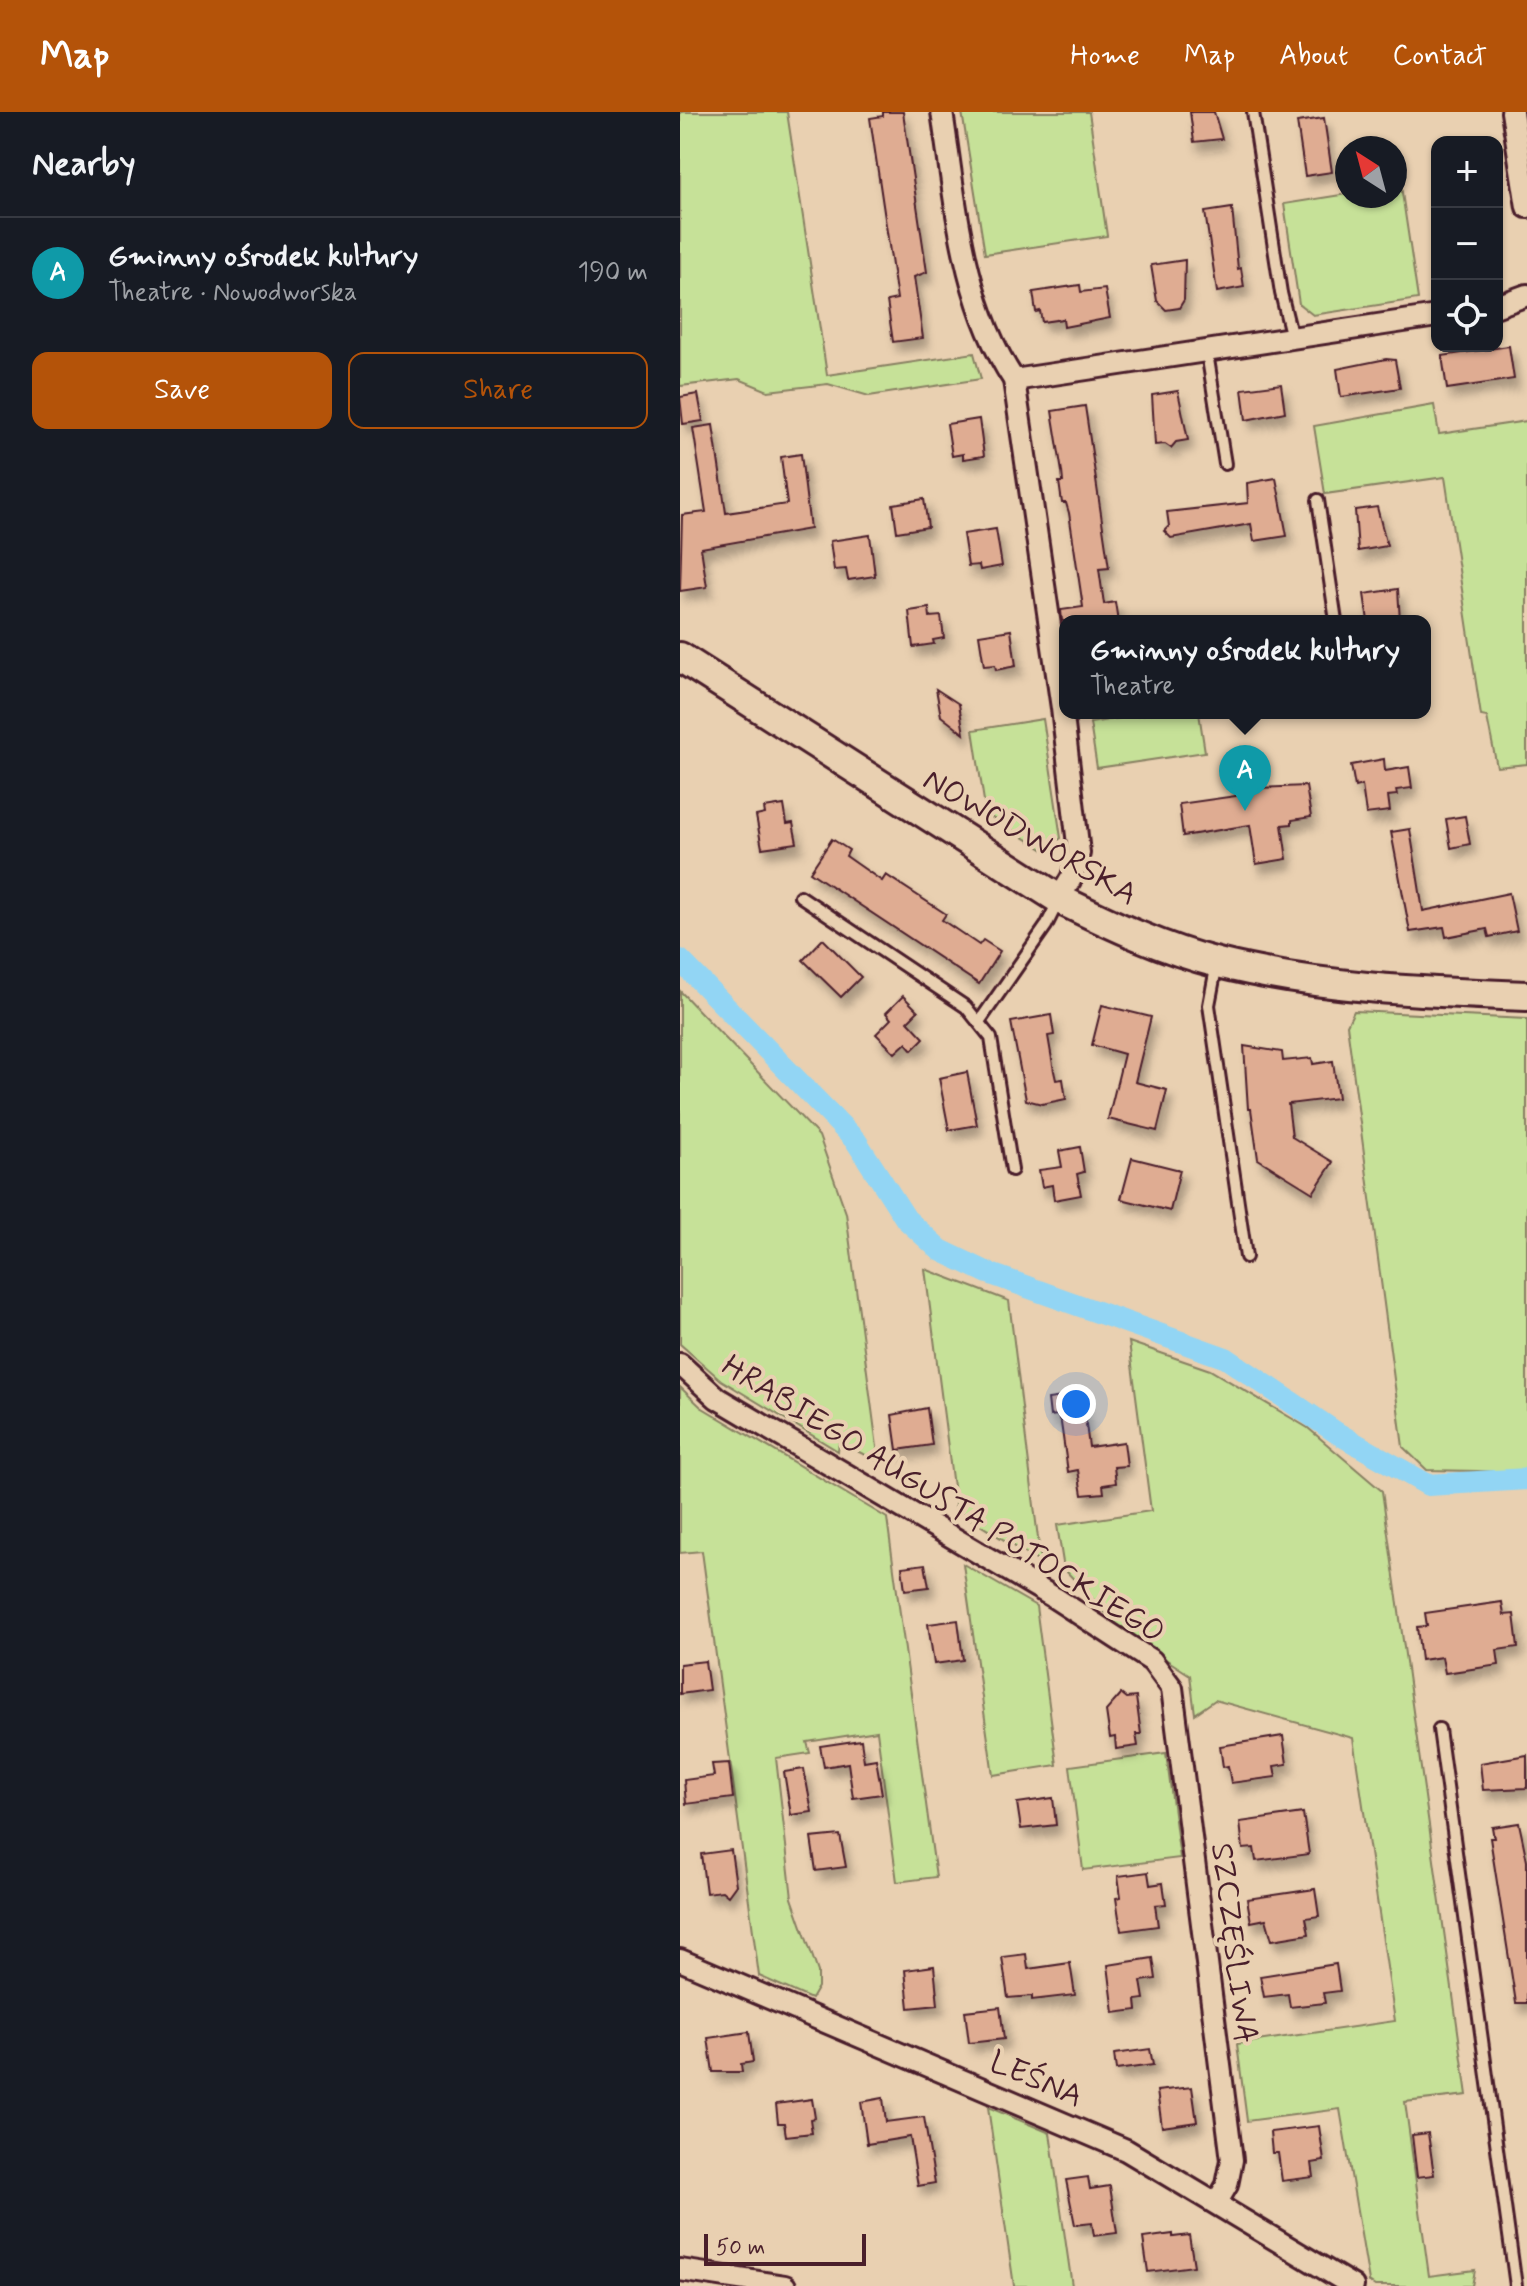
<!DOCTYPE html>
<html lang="en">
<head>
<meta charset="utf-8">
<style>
  :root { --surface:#171b24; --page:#20242c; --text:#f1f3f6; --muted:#9ea1a6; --line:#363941; --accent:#b45309 }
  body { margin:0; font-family:Mynerve,sans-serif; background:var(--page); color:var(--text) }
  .controls { position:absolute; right:24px; top:24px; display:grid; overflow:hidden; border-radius:16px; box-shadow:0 2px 6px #0004 }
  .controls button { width:72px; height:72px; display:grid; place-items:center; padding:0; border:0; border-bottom:2px solid var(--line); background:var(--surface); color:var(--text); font:40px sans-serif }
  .compass { position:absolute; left:655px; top:24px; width:72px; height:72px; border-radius:50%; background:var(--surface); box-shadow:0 2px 6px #0004; rotate:324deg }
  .scale { position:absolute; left:24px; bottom:20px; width:162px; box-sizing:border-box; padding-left:8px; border:4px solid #4a1f2b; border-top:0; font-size:22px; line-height:28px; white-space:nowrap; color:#4a1f2b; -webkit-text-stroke:6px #e9d0b1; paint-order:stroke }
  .you { position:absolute; left:396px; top:1292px; width:28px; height:28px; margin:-20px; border:6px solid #fff; border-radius:50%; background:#1a73e8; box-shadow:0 0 0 12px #1a73e833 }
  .badge { display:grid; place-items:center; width:52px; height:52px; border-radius:50%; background:var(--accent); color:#fff; font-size:26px; font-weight:700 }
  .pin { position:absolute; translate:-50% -66px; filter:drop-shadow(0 2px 4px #0008) }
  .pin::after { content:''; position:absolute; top:42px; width:28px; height:24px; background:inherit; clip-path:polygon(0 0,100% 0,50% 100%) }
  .popup { position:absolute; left:379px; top:503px; width:372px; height:104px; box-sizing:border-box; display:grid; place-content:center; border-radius:16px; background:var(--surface); filter:drop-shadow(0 2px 6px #0005); font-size:26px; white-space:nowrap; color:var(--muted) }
  .popup b { font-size:30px; color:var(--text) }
  .popup::after { content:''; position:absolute; left:50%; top:100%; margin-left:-16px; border:16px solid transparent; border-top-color:var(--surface) }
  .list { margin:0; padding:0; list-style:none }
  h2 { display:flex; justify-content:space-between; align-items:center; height:104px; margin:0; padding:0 32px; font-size:34px }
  h2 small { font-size:26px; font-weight:400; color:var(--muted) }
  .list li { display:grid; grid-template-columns:52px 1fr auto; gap:24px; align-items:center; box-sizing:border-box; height:112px; padding:0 32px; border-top:2px solid var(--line) }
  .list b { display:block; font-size:30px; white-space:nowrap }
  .list p { margin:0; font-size:26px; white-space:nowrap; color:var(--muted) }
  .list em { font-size:26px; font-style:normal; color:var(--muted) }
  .actions { display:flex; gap:16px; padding:24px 32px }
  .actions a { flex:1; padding:18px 0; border:2px solid var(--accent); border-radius:16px; text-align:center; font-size:28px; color:var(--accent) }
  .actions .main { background:var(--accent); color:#fff }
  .icon { flex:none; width:44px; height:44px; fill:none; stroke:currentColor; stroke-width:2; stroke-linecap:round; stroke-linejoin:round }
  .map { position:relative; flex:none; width:847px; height:2174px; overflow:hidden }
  header { display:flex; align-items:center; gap:48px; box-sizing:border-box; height:112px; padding:0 40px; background:var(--accent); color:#fff }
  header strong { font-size:38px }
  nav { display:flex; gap:44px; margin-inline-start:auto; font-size:28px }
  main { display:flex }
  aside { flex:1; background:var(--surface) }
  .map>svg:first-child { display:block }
</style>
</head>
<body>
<header>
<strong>Map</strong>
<nav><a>Home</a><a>Map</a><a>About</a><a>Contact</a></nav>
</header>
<main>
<aside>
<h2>Nearby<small></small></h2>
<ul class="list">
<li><span class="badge" style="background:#0f9aa8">A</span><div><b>Gminny ośrodek kultury</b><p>Theatre · Nowodworska</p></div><em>190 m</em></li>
</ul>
<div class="actions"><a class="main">Save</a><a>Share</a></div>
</aside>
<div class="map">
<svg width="847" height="2174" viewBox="0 0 847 2174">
  <defs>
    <filter id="shadow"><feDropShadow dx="5" dy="9" stdDeviation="4" flood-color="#0004"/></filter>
  </defs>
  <rect width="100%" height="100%" fill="#e9d0b1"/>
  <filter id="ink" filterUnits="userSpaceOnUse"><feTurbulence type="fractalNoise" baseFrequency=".0125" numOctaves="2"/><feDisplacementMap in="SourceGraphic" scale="16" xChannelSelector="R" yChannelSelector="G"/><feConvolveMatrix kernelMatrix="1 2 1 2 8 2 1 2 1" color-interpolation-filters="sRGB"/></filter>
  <g filter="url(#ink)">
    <g fill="#c6e198" stroke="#888062" stroke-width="2">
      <path d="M0,0H107L147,263L294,241L301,267L189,284L148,272L88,279L59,267L0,274Z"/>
      <path d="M282,0H409L427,124L305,142Z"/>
      <path d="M721,74L738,187L633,203L619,192L604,92L667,82L715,84V75Z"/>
      <path d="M754,293L759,322L847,309V652L817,655L807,605L801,604L765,365L645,382L634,314Z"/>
      <path d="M471,601H519L525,640L417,656L410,611Z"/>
      <path d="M363,607L381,726L364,738L306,702L293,618Z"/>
      <path d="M0,879L139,1024L166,1101L199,1350L159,1330L158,1339L41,1268L0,1232Z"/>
      <path d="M674,899L847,907V1360L747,1358L723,1335L667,913Z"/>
      <path d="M245,1157L329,1189L361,1451L276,1398Z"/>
      <path d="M449,1230L530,1258L628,1316L702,1379L787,1983L725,1990L749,2164L795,2158L792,2174H695L689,2170L660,1997L567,2009L557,1932L715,1909L673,1626L535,1588L515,1602L510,1563L444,1520L384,1457L377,1413L471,1399Z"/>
      <path d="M0,1275L21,1295L207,1406L256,1765L217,1770L197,1619L127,1630L130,1641L96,1646L112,1786L138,1860V1875L131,1887L79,1864L22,1439L0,1441Z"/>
      <path d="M283,1452L356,1494L377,1653L313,1663Z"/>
      <path d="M486,1641L500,1746L403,1758L390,1654Z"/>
      <path d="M308,1995L370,2021L392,2174H334Z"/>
    </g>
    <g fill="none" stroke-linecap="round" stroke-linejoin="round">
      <path stroke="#92d5f4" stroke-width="22" d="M0,848L176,1029L226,1107L260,1138L308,1161L546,1246L657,1321L748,1373L847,1367"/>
    </g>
    <g fill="#dfac92" stroke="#4a1f2b" stroke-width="2" filter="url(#shadow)">
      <path d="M203,0H223L247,160L234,165L243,226L213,230L207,189L217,187L190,6L203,4Z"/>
      <path d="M510,0H534L542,27L514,30Z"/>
      <path d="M644,6L652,60L625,64L617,10Z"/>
      <path d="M552,96L558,157L561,156L564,175L537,180L525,100Z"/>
      <path d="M505,148L504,188L499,196L486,198L477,189L471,153Z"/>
      <path d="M400,173L401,180L425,177L430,206L384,215L383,207L362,210L360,199L356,200L353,180Z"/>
      <path d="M829,234L834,267L767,277L762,244Z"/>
      <path d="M706,247L715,248L720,276L661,285L657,257Z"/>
      <path d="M601,272L605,300L566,308L562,277Z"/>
      <path d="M498,279L508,328L496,330L491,336L485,332L475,333L472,283Z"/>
      <path d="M18,282L23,309L3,312L0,285Z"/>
      <path d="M405,294L429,456L419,457L424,492L435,490L438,509H382L381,498L403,495L389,401L386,391H382L379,370H383L382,360L372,299Z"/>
      <path d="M299,307L304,344L283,347V342L272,344L267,312Z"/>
      <path d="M33,313L46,401L107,392L101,345L121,342L130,417L21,436L27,475L0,479L2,403L26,400L13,316Z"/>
      <path d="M596,366L607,424L574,429L571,412L491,426L484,419L489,414L487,400L568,391L567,371Z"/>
      <path d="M244,387L248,415L217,420L213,392Z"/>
      <path d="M697,395L707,434L678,439L675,398Z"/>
      <path d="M316,417L322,454L300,458L299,453L288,454L283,422Z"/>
      <path d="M190,423L195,464L168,468L166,457L154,458L150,429Z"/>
      <path d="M718,477L720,509H688L684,482Z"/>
      <path d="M249,496L250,505L261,504L264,526L253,528L254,532L233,535L229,499Z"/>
      <path d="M331,518L336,554L316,558L315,553L304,554L299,523Z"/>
      <path d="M256,577L279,592L284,622L261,604Z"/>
      <path d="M573,647L577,676L626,674L631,705L612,708V712L602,713L607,747L576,752L570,713L503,724L499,692L556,684L551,651Z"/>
      <path d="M704,647L705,659L729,655L732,676L716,678L717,683L708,684L710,699L686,702L682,673L675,675L671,653Z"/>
      <path d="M104,693L107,712L113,711L117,731L82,736L76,704L85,702L84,696Z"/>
      <path d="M785,704L790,732L771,736L766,707Z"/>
      <path d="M730,717L743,799L829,781L837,819L809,825L807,817L766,825L764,815L730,820L711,720Z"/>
      <path d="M152,727L169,738L166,744L202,769L206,763L266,802L262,808L299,833L303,828L320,839L299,872L130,760Z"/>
      <path d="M143,827L181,865L161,885L123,848Z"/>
      <path d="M223,884L238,899L228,909L244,926L232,938L226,931L215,941L196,922L211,907L206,901Z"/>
      <path d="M422,893L471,905L455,970L487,978L477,1019L428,1007L444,942L412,933Z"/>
      <path d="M371,903L374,923L368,924L374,959L376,968L383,967L386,987L362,992L346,988L331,910Z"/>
      <path d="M564,934L602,940L603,949L632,946L633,952L653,949L658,986L608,992L612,1025L653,1050L633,1081L578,1047L571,997H568Z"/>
      <path d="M287,960L297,1013L269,1018L259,966Z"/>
      <path d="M400,1035L404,1060L397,1062L401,1083L374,1088L372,1073L362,1075L359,1058L382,1055L379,1039Z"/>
      <path d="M452,1046L500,1058L490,1099L441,1087Z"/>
      <path d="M402,1282L409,1335L444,1330L447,1354L434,1355L436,1371L423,1373L424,1381L402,1383L398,1358L388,1360L381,1311L377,1303L370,1304L368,1287Z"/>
      <path d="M247,1296L252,1333L217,1338L212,1303Z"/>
      <path d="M245,1452L249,1475L225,1478L222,1455Z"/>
      <path d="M822,1490L824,1503L834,1502L838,1535L817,1538L819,1553L765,1561L762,1545L741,1548L737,1515L747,1514L745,1501Z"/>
      <path d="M278,1508L283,1548L254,1552L248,1512Z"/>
      <path d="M25,1549L29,1578L0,1582V1552Z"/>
      <path d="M441,1582L446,1586L456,1585L461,1622H456L458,1634L436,1637L435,1625L430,1626L426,1599Z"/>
      <path d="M603,1624L607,1652L594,1654L596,1665L551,1671L548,1654L543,1655L540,1634Z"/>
      <path d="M181,1628L184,1649L196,1647L202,1682L173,1686L168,1651L144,1655L140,1634Z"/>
      <path d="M847,1643V1676L803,1678L800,1651Z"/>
      <path d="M49,1651L53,1686L6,1692L4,1668L34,1664L32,1652Z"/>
      <path d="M124,1657L132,1700L111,1703L104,1660Z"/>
      <path d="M373,1686L376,1713L341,1717L337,1691Z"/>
      <path d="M623,1701L629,1742L576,1749L574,1736L563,1737L560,1710Z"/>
      <path d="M839,1711L847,1749V1891H836L810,1726H814L812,1715Z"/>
      <path d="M160,1723L166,1755L136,1759L131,1726Z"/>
      <path d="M51,1738L56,1773L48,1784L42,1779L26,1781L21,1742Z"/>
      <path d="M468,1760L470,1773L483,1771L486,1792L475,1793L478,1814L441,1819L436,1786L441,1785L438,1764Z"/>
      <path d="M635,1777L639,1804L626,1806L629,1822L592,1828L586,1807L571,1810L567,1787Z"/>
      <path d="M346,1842L348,1857L390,1851L395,1883L352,1888V1884L328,1886L322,1845Z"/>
      <path d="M473,1846L476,1867L461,1869L464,1887L456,1888L457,1898L434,1901L428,1853Z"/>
      <path d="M656,1852L660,1879L643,1881L645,1891L610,1895L608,1882L584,1885L580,1864Z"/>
      <path d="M254,1854L258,1893L229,1896L225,1858Z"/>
      <path d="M320,1895L324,1927L289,1931L285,1899Z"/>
      <path d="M69,1920L73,1950L61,1952L62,1960H33L28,1926Z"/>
      <path d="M470,1937L473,1953L436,1958L434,1942Z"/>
      <path d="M512,1975L517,2010L482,2015L477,1979Z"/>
      <path d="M203,1986L206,2010L244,2005L255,2071L238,2074L230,2025L187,2032L181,1990Z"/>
      <path d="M132,1987L135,2006L130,2007L132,2021L106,2024L104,2011H98L96,1992Z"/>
      <path d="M639,2014L644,2049L632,2051L634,2065L602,2069L598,2041H592L590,2020Z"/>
      <path d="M748,2021L754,2063L737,2065L732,2023Z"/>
      <path d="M408,2065L410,2077L430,2074L437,2121L414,2124L412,2111L395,2113L386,2068Z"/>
      <path d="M493,2122V2125L509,2123L514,2154L468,2160L463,2126Z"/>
    </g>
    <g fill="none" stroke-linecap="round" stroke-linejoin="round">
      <g stroke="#4a1f2b" stroke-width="16">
        <g id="service">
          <path d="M573,0L601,181L612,226"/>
          <path d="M527,241L545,352"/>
          <path d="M638,388L656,509"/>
          <path d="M120,784L286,895L311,926L332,1058"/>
          <path d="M537,851L529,893L566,1145"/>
          <path d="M299,910L366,814L379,788"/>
          <path d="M759,1617L836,2174"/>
        </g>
      </g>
      <g stroke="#4a1f2b" stroke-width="26">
        <g id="minor">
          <path d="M262,0C276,91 282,189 334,268L382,596L399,741L392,765L379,787"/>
          <path d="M832,0L847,95"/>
          <path d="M817,194L847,183"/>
          <path d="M334,268L757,204"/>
          <path d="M0,1252L37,1286L375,1486L472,1549L492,1576L552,2048L547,2073L537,2090"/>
          <path d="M0,1848L446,2038L673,2174"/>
          <path d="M0,2158L105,2174"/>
        </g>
      </g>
      <g stroke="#4a1f2b" stroke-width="34">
        <path id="secondary" d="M0,545L379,787C430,812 482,837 538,851C639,876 743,880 847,884"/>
      </g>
      <use href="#service" stroke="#e9d0b1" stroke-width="10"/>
      <use href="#minor" stroke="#e9d0b1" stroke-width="20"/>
      <use href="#secondary" stroke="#e9d0b1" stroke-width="28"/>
    </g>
  </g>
  <g text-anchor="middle" stroke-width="8" stroke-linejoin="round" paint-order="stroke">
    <g font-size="32" fill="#4a1f2b" stroke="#e9d0b1">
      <text transform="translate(351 724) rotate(30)" y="11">NOWODWORSKA</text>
      <text transform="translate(264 1386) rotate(32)" y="11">HRABIEGO AUGUSTA POTOCKIEGO</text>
      <text transform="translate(555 1831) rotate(83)" y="11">SZCZĘŚLIWA</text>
      <text transform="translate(357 1966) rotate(23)" y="11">LEŚNA</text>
    </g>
  </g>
</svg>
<div class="controls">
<button>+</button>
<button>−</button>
<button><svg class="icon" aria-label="locate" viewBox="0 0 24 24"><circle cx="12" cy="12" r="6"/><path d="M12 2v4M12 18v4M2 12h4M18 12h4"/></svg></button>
</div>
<svg class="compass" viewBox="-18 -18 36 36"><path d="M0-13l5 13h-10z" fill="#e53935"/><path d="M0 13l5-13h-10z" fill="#9ea1a6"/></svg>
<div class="scale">50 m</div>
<div class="you"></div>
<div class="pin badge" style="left:565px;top:699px;background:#0f9aa8">A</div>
<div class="popup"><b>Gminny ośrodek kultury</b>Theatre</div>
</div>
</main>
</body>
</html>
